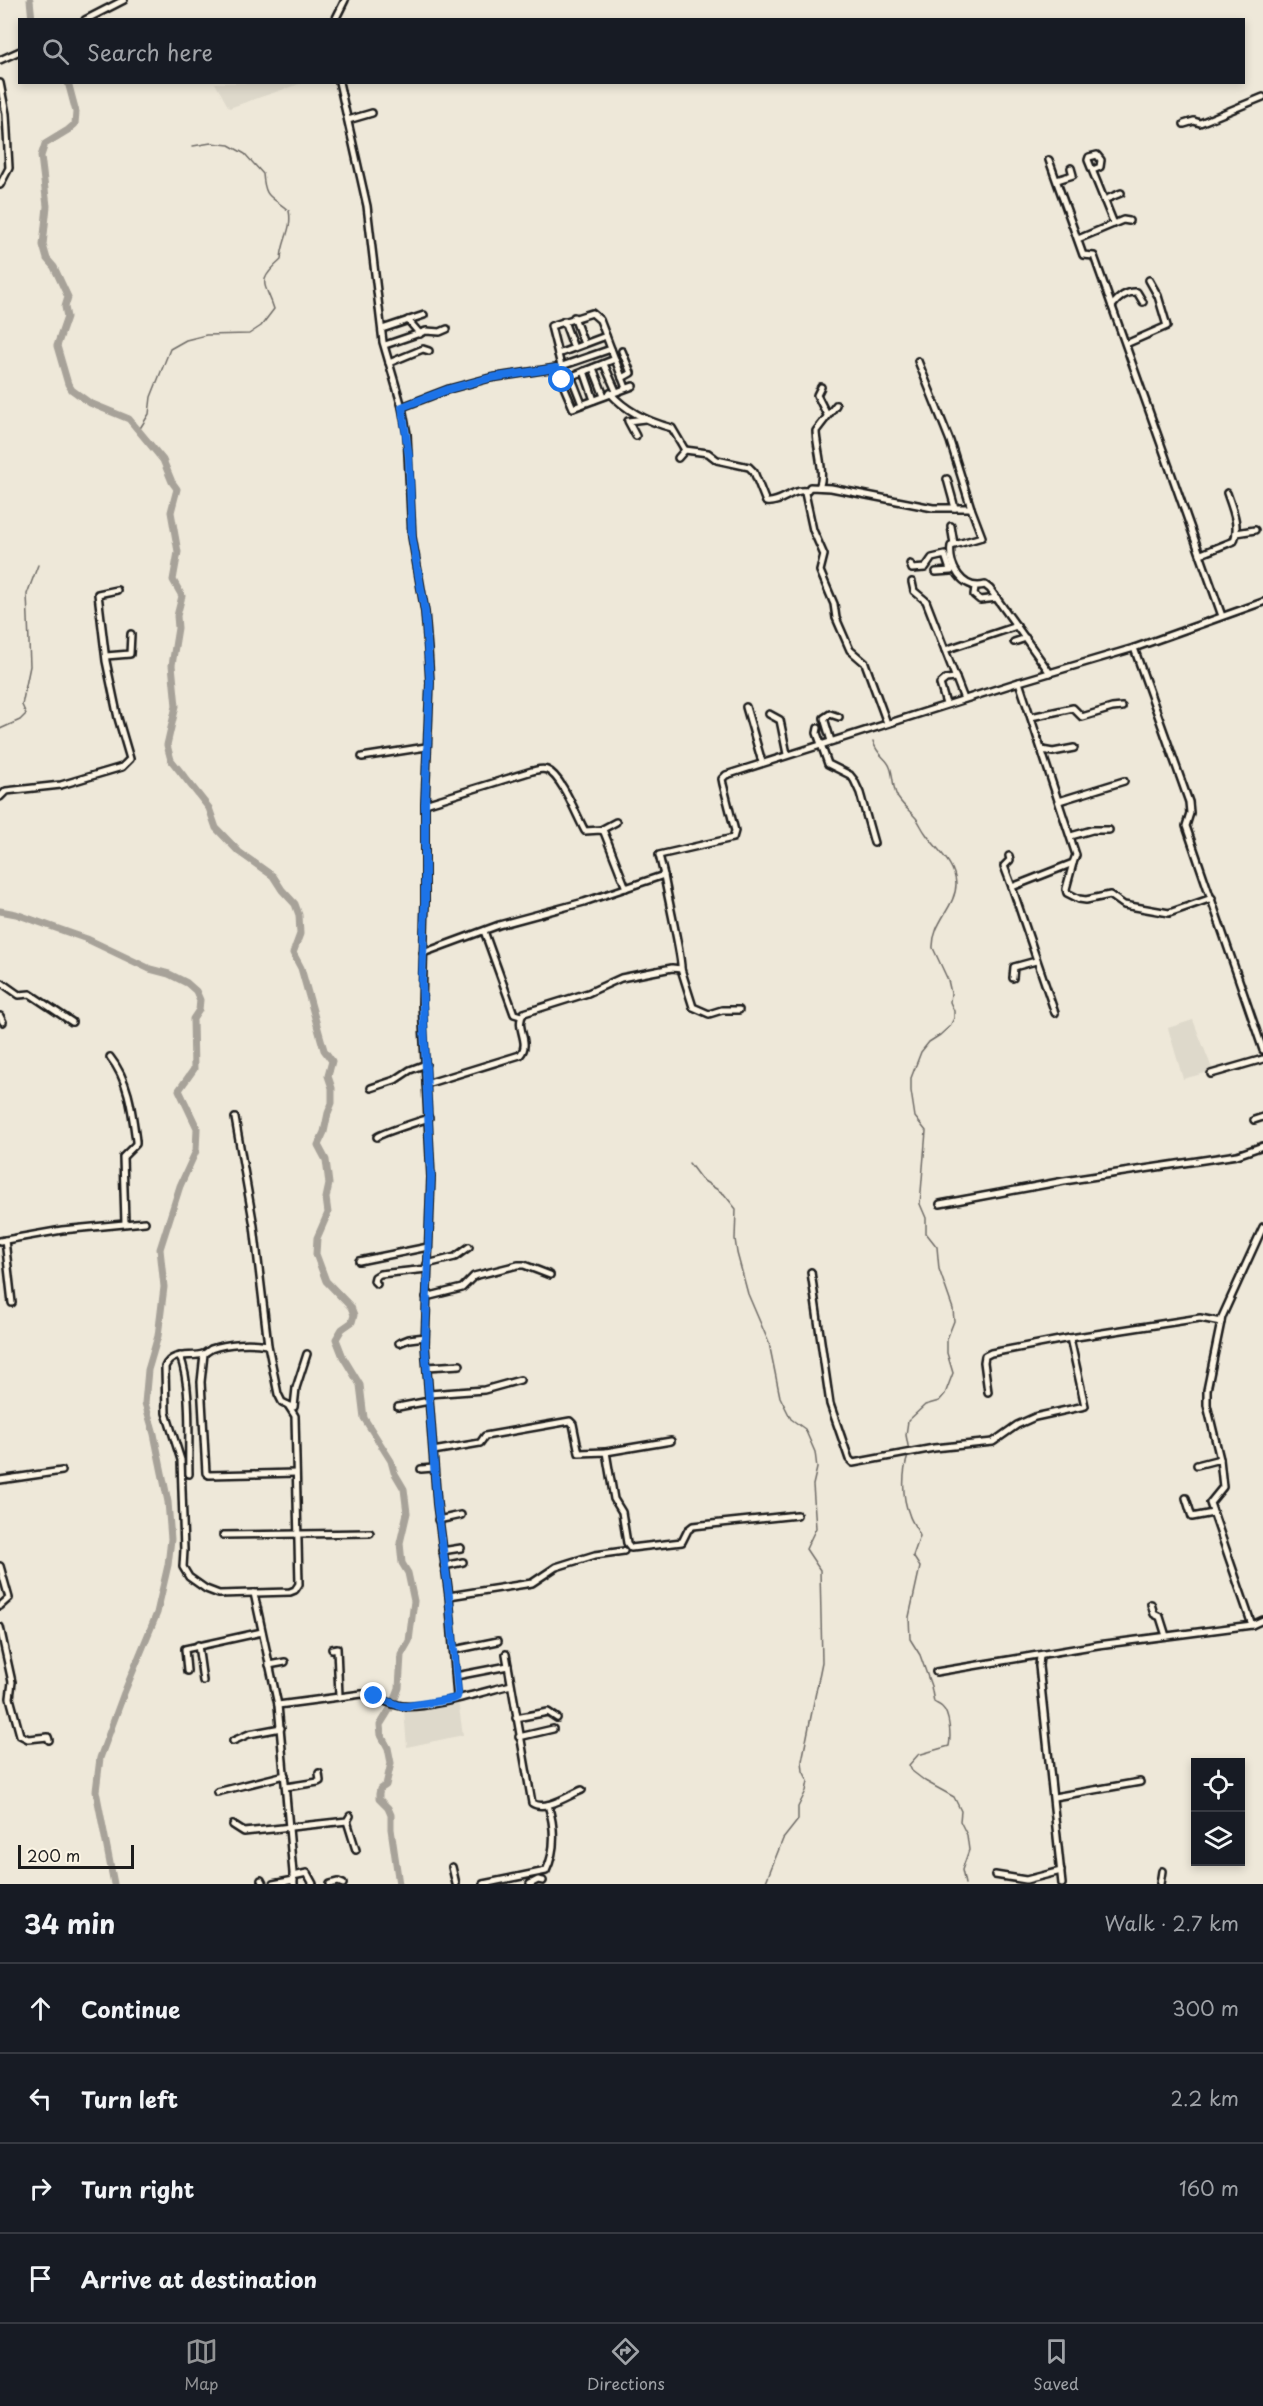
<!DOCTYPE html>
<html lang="en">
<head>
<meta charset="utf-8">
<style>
  :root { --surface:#171b24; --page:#20242c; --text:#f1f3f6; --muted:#9ea1a6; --line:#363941; --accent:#919294 }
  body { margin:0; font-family:"Playpen Sans",sans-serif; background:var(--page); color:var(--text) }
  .controls { position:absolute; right:18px; bottom:18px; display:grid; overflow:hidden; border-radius:0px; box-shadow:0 3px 9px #0003 }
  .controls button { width:54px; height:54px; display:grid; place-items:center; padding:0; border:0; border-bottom:2px solid var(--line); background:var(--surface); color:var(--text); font:30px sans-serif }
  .scale { position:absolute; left:18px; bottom:15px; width:116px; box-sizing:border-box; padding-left:6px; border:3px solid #1c1c1c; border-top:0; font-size:16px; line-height:21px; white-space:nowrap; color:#1c1c1c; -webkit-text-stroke:4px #fcf5e5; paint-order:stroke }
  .stop { position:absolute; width:18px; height:18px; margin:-14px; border:4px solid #1a73e8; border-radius:50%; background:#fff }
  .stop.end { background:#1a73e8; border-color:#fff; box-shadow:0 2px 6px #0008 }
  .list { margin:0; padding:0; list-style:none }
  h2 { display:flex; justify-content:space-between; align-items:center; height:78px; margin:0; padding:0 24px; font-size:26px }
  h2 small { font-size:20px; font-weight:400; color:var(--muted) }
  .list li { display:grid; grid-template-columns:39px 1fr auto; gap:18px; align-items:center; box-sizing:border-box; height:90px; padding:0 24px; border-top:2px solid var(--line) }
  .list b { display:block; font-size:22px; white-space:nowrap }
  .list em { font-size:20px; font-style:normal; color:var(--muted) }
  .icon { flex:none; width:33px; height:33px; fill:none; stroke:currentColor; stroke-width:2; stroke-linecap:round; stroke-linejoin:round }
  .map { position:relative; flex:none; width:1263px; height:1884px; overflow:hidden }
  .search { position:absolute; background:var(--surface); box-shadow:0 3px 9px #0003; left:18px; right:18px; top:18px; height:66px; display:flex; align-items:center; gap:15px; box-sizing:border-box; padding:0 21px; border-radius:0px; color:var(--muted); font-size:22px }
  .sheet { height:438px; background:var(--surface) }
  nav { display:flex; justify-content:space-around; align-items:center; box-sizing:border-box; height:84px; border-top:2px solid var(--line); background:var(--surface); font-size:16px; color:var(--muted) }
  nav a { display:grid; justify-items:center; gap:3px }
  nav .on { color:var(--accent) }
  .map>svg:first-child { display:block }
</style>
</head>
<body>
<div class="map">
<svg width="1263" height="1884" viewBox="0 0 1263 1884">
  <rect width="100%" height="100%" fill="#eee8d9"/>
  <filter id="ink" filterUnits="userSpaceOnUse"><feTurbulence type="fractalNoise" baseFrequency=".0167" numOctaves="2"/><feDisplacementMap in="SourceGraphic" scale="12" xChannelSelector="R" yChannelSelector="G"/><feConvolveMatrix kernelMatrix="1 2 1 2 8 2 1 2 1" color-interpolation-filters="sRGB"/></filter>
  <g filter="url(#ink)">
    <g fill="#ded9cb">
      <path d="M215,83H302L229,108Z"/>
      <path d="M1193,1020L1213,1071L1183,1079L1168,1028Z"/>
      <path d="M458,1701L463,1735L407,1747L404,1711Z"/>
    </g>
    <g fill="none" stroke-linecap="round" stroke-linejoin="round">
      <g stroke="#6f6c67" stroke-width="1.5">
        <path d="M139,430L149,414L151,397L170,349L186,340L206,335L249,334L261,326L274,309C266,283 255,283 281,260C281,242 293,229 289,211C270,195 265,199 263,174L245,154L229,145L211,143L193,146"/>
        <path d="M0,729L20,720L26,714L22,705L30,666L27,594L38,565"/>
        <path d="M873,741C877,756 887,758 890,767C894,777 892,788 898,798C904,807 910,811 916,818C920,823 922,829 926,834C937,850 955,863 956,884C956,907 932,922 933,948L948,980L951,993L950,1002L954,1011V1018L950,1026L940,1035L929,1042L921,1052L911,1078V1091L915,1117L926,1131L920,1204L926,1218V1233L937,1247L939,1269L953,1309L954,1321L947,1339V1353L953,1373L945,1394L939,1401L925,1405L908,1421L906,1435L909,1451"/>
        <path d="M689,1163L701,1179L724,1194L736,1209L735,1239L737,1253L748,1294L769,1343L780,1397L791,1419L805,1429L815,1452L817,1468L813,1485L816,1528L806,1549L820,1570L822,1662L802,1761L803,1771L808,1781L806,1791L798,1807V1820L783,1839L765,1884"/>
        <path d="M908,1456C902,1473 902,1497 909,1514C911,1522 917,1528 920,1536L913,1556L920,1567L909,1617L910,1639L920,1655L931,1686L934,1702C937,1704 940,1705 942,1707C950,1714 951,1737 949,1746L918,1755L909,1765L912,1771L925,1781L954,1797L961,1811L960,1821L967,1835L969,1850L962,1870L965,1884"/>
      </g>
      <g stroke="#a7a299" stroke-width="7">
        <path d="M30,0L32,20"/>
        <path d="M68,82L76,112L75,124L68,130L45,144L41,156L47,206L43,245L47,259L54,267L68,297L65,307L67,317L57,346L68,384L72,390L90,403L129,419L163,460L172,482L177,489L171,512L178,552L173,580L182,596L177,616L178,628L172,665L176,706L167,745L171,760L209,808L216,828L239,852L273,876L282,890L295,904L299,915L300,934L293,953L301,968L324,1050L332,1061L328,1076L332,1088V1103L328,1113L324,1132L318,1145L326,1160L329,1184L326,1198L328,1213L317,1238L316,1254L326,1281L351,1307L354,1315L352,1322L342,1329L336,1339L343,1357L360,1385L364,1418L391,1461L394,1472L404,1489L407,1513L400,1543L402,1563L408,1573L414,1601L409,1641L401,1655L399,1688L393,1704L380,1725L381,1735L388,1748L391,1763L386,1785L380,1789L379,1794V1799L388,1808L391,1815V1829L399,1884"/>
        <path d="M0,911L16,914L87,939L150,969L169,974L187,983L196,991L200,1000L199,1010L193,1019L194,1069L179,1090L197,1128L196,1151L180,1186L160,1249L164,1287L158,1336L148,1370L145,1403L154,1434L168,1502L171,1539L168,1565L157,1613L124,1693L100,1758L96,1791L114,1884"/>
      </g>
      <g stroke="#1c1c1c" stroke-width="10">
        <g id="minor">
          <path d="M85,20L124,0"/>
          <path d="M335,20L345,0"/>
          <path d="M0,60L20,51"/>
          <path d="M339,82L367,206L383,342L402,407L407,434L412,537L425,612L428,649L430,682L425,804V902L422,1004L431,1177L425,1345L437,1504L449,1596L457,1697"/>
          <path d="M0,83L6,114L9,168L0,185"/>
          <path d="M348,120L372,113"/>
          <path d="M1184,124L1194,121L1200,123L1263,97"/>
          <path d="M1049,160L1083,255L1094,256L1222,616"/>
          <path d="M1093,170L1100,167L1101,160L1097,155L1089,157L1088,160L1114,224"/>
          <path d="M1057,180L1073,175L1071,168"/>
          <path d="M1104,200L1121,193"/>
          <path d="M1078,239L1123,220L1129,221"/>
          <path d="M1112,306C1118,298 1127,291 1137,292L1143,302"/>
          <path d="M574,317L584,344"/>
          <path d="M408,320L420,334"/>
          <path d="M564,321L574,348"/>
          <path d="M382,329L424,315"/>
          <path d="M1126,344L1167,326L1158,296L1149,280"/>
          <path d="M385,345L426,331L440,332L447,329"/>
          <path d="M558,354L606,336"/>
          <path d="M918,361L950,441L971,508"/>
          <path d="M389,363L423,349L429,351"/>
          <path d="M604,364L616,391"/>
          <path d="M561,366L551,326L592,313L600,320L626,388"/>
          <path d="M556,368L573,408L633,386"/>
          <path d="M593,368L604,396"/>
          <path d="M584,371L594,400"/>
          <path d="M571,376L582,404"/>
          <path d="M622,378L631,373L622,351"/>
          <path d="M562,380L615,359"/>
          <path d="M821,387L817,395L827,415"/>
          <path d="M610,393C626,411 649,422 672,428L685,450L678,458"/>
          <path d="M402,407L449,389L490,378L556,368L611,349"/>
          <path d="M636,436L628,421L645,419"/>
          <path d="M685,450L708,453L717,460L749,467L754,472L766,502C781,504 791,489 806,491"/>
          <path d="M947,479L955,508"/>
          <path d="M819,487C826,475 816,446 816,431L836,405"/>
          <path d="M951,526L954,544"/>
          <path d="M1236,533L1255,530"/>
          <path d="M1201,554L1234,541C1240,525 1232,508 1227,493"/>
          <path d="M910,564L912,569L925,568L932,558L945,555L950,570"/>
          <path d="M936,572L951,571"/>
          <path d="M912,582L914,591L926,601L964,699"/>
          <path d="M975,587L974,595L980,600L997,598"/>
          <path d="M1014,642L1026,638"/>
          <path d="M1134,648L1189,802L1190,813L1186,826L1263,1050"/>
          <path d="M945,650L1017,626"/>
          <path d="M106,656L130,654L131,634"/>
          <path d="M946,704L940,684L946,679L956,678"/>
          <path d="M746,707L762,762"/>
          <path d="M769,714L780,720L787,754"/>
          <path d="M1031,717L1073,708L1082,717L1112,708L1122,707"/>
          <path d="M887,723L865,663L850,650L836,618L834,604L820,571L824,555L813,530L805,493L810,487L831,488L933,508H971L982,537L951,546C948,565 962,591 985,585L990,589L1050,673"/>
          <path d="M818,728L817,733L828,764L850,775L854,780L860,793L874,843"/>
          <path d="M831,741L824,718L830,714L839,717"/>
          <path d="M1042,750L1053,752L1074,748"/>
          <path d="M362,757L426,747"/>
          <path d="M0,797L6,791L61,785L122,767L130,759L118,718L106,661L98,594L117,590"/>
          <path d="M1059,801L1124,781"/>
          <path d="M425,804L532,771C537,770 542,768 547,770C562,776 577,817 585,831L601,830L604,832L626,888"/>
          <path d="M601,830L616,822"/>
          <path d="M1071,836L1092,830H1109"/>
          <path d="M1009,856L1010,860L1004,866L1012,887"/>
          <path d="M1073,863L1066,889L1067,893L1079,899L1086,900L1110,895L1124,905L1169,913L1212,898"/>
          <path d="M484,931L514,1014L521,1016"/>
          <path d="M423,953L499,925L584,902L664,875L659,855L733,838L735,831L723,784L722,779L726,775L1019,682"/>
          <path d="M681,969L693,1007L709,1014L722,1010H739"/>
          <path d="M1013,978L1014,967L1036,961"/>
          <path d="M2,983L19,995L30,994L72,1022"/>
          <path d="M1055,1013L1012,887L1073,863L1076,855L1019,682L1134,648L1263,602"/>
          <path d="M0,1016L3,1022"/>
          <path d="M110,1057C129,1081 132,1111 136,1141V1144L123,1157L125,1223"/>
          <path d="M1211,1074L1263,1059"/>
          <path d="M426,1084L520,1055C532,1042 513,1026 524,1013L588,993L621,978L672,968L681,969C683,961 666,890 664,875"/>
          <path d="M371,1088L395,1080L410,1070L426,1064"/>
          <path d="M235,1118L254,1226L268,1345L278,1394L282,1402L288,1405L295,1416L299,1584L295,1590L290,1592L219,1594L206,1589L189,1577L183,1567L184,1550L181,1460L166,1413L165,1367C172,1351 190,1358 203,1354C204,1354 211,1349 211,1349C228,1343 250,1342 268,1345"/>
          <path d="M1254,1120L1263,1117"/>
          <path d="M377,1137C381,1133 420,1121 429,1118"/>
          <path d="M940,1204L1064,1181L1237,1155L1263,1146"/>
          <path d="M5,1240L12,1303"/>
          <path d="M0,1241L62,1230L145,1222"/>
          <path d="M359,1261L428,1247"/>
          <path d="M427,1264L455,1257L469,1247"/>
          <path d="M811,1272L830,1404L849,1459L853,1463L934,1448L993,1442L1017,1425L1035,1417L1085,1406L1070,1338L1200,1318L1221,1322"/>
          <path d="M377,1284L374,1281L375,1277L380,1274L427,1269"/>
          <path d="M426,1297L462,1288L474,1276L518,1265H524L550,1275"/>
          <path d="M399,1343L409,1339L425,1337"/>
          <path d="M204,1354L201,1382L206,1473L209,1475L296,1473"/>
          <path d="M180,1356C192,1387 188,1440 189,1474"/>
          <path d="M427,1367L460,1365"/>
          <path d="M988,1392L984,1362L985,1356L991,1353L1070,1338"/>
          <path d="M429,1394L484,1390L520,1380"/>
          <path d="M288,1405L294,1407L296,1388L307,1354"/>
          <path d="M398,1407L429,1401"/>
          <path d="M433,1451L480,1443L485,1436L570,1421L573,1424L579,1453L606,1452L614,1499L622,1512L627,1543L631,1548L682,1542L688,1530L693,1526L797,1515"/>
          <path d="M606,1452L671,1441"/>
          <path d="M1197,1465L1220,1459"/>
          <path d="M421,1469L434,1468"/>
          <path d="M0,1480L62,1471"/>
          <path d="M1186,1498L1192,1517L1213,1513"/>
          <path d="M438,1520L461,1515"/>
          <path d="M223,1535L370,1533"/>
          <path d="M442,1551L461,1548"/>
          <path d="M0,1566L9,1598L0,1606"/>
          <path d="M444,1566L463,1562"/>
          <path d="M254,1593L278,1705L294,1884"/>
          <path d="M449,1596L532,1583L556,1567L572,1562L595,1555L624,1551"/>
          <path d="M1151,1604L1154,1614L1160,1617L1166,1636"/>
          <path d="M1252,1625L1263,1620"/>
          <path d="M0,1627L12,1682L10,1698L20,1735L28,1739L48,1737L49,1740"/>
          <path d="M198,1645L203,1681"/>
          <path d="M332,1649L337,1648L339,1696"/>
          <path d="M454,1650L498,1641"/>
          <path d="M506,1654L532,1803C545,1812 569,1795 582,1790"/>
          <path d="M1040,1656L1039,1666L1062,1884"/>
          <path d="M269,1665L285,1662"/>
          <path d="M187,1671L185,1649L262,1632"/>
          <path d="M936,1672L1098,1645L1252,1625L1210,1503L1223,1487L1220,1459L1207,1405V1390L1222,1317L1263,1227"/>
          <path d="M456,1676L508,1666"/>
          <path d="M278,1705L362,1694C376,1696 388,1704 402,1706C425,1710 485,1691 511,1685"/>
          <path d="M516,1718L548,1712L557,1718"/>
          <path d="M519,1737L553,1729"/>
          <path d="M233,1741L249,1734L281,1728"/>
          <path d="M286,1787L318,1782L320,1781L319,1773"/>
          <path d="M217,1792L285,1775"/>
          <path d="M1054,1797L1140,1782"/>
          <path d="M347,1821L356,1850"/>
          <path d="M233,1825L244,1832L347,1821L350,1816"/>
          <path d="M452,1867L456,1884"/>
          <path d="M995,1875L1026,1880L1061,1871"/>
          <path d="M293,1876L307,1873L313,1884"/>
          <path d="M261,1880L263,1884"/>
          <path d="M273,1884L294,1880"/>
          <path d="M330,1884L338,1882L343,1884"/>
          <path d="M483,1884L546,1871C556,1850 555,1827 548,1805"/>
          <path d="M530,1884L538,1880L543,1881"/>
          <path d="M1160,1884L1162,1871"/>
        </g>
      </g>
      <use href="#minor" stroke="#fcf5e5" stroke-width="5"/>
    </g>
  </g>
  <g fill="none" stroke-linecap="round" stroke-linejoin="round" filter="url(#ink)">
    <path stroke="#1a73e8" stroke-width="8" d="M374,1696L400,1706H408L452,1699L457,1697L458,1693L449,1596L437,1504L425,1345L431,1177L422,983L425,902V804L430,682L425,612L412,537L409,457L402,407L449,389L490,378L556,368L562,380"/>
  </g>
</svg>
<div class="controls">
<button><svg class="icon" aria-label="locate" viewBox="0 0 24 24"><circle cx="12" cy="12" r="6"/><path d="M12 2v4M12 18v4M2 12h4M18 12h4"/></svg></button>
<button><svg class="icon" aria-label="layers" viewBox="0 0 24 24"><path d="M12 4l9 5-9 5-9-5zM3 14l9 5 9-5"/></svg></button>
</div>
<div class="scale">200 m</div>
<div class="stop" style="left:562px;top:380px"></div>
<div class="stop end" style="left:374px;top:1696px"></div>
<div class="search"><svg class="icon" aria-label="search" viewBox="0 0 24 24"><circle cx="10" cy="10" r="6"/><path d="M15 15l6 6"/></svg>Search here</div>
</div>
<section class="sheet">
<h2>34 min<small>Walk · 2.7 km</small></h2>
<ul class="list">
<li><svg class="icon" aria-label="ahead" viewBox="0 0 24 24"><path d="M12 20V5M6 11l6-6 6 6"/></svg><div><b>Continue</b></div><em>300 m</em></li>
<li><svg class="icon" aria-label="left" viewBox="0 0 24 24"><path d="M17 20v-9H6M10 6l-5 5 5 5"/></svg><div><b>Turn left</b></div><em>2.2 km</em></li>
<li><svg class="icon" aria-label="right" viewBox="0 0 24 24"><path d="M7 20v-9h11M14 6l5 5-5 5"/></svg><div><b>Turn right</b></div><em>160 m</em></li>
<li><svg class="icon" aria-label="arrive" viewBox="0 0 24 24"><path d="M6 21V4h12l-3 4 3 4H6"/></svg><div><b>Arrive at destination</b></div></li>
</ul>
</section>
<nav>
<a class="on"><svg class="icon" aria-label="map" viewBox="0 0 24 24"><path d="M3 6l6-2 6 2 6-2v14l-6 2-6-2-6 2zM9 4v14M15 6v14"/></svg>Map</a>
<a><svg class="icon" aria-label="directions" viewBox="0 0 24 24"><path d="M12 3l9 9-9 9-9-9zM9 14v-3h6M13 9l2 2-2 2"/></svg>Directions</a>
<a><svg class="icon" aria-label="saved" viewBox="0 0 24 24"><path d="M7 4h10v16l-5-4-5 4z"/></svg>Saved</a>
</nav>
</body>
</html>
